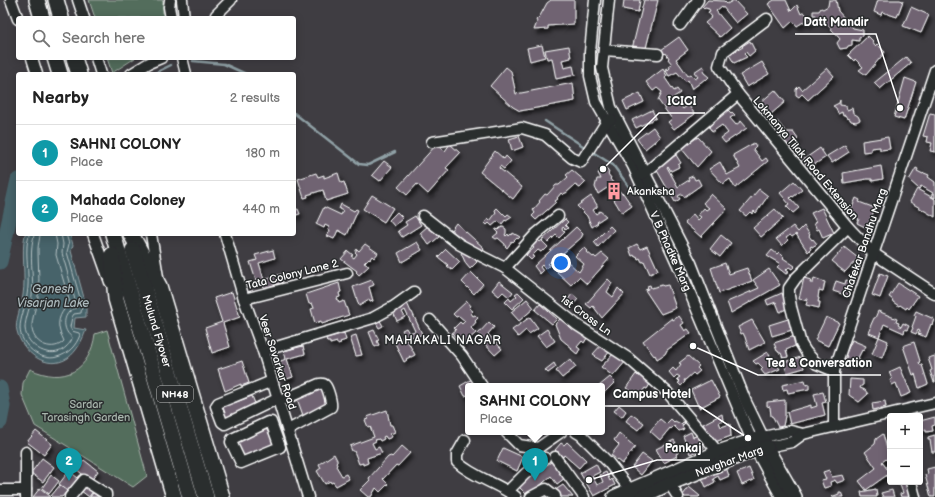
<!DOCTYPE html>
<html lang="en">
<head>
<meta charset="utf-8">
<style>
  :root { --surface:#fff; --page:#f6f6f6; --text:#222; --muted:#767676; --line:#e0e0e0; --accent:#7c3aed }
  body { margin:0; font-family:"Balsamiq Sans",sans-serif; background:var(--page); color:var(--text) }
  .controls { position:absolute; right:12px; bottom:12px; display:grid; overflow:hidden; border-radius:4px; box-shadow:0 2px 10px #0003 }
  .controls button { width:36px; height:36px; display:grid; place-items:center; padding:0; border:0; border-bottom:1px solid var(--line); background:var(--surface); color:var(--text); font:20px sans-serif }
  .you { position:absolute; left:561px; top:263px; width:14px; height:14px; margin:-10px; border:3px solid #fff; border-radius:50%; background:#1a73e8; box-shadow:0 0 0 6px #1a73e833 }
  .badge { display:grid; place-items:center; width:26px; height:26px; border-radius:50%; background:var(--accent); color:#fff; font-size:13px; font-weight:700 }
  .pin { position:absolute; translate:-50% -33px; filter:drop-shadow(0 1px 2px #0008) }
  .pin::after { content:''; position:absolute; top:21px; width:14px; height:12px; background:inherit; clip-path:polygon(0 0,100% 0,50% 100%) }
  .popup { position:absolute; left:465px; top:383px; width:140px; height:52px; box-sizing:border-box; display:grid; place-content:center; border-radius:4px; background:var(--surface); filter:drop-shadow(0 1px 3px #0005); font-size:13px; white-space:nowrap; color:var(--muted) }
  .popup b { font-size:15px; color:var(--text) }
  .popup::after { content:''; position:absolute; left:50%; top:100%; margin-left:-8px; border:8px solid transparent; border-top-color:var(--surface) }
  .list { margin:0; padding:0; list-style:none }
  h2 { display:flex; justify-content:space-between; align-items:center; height:52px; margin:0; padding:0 16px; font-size:17px }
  h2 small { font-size:13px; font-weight:400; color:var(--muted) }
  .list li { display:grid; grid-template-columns:26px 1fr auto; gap:12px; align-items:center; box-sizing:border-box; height:56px; padding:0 16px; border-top:1px solid var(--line) }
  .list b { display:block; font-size:15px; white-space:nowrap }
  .list p { margin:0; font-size:13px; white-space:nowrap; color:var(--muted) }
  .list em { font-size:13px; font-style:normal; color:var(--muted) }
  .icon { flex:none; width:22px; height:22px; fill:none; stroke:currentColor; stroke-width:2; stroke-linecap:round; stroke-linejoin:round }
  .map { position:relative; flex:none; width:935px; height:497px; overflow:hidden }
  .search { position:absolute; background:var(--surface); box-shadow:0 2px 10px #0003; left:16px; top:16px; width:280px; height:44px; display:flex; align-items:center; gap:10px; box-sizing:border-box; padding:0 14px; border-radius:4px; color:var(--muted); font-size:15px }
  .panel { position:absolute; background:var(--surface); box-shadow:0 2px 10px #0003; left:16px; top:72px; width:280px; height:164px; border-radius:4px }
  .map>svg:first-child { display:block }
</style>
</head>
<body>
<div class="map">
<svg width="935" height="497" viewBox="0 0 935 497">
  <defs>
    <filter id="shadow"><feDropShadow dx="2.5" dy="4" stdDeviation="2" flood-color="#0009"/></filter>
  </defs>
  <rect width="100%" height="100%" fill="#3f3d42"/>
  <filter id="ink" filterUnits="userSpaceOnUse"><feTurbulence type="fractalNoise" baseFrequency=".025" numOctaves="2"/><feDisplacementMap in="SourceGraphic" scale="8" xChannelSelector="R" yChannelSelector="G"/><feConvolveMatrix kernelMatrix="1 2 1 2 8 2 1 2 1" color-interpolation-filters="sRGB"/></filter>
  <g filter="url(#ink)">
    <g fill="#536d5b" stroke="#a9b6ad">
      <path d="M89,0H163V18H95Z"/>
      <path d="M107,58H135L112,73Z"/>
      <path d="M107,330L147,476L133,487L35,426L22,395L23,383L30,369C64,385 90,371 95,334Z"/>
    </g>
    <path fill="#46636a" stroke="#90a1a6" d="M25,234H70L73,245L71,251L86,305V317L75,318L74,328L86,330C82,341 77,351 68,358C47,372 22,352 17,331C14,323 22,305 23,295C26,275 21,254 25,234Z"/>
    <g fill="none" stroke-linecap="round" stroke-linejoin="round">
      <g stroke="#b5c1c3" stroke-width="1">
        <path d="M29,234C29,238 27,242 27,246C26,262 30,279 27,295C26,306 20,318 20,328C20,345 41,362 57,357C68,354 76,346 80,335L79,333L72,331L70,327L72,317L74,314L81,313L82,305L67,252L69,244L66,234"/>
        <path d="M34,234C34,238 32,242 32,246C30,262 34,279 32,295C31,305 25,319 25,328C26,347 52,361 66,347C69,344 72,341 72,337C64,332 62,319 69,312C72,309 75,309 77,307L62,253L63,244L61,234"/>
        <path d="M40,234C40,239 38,244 38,249C38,265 40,281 38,296C37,305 31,320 32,329C34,345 54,352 64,341C63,338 61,335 60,332C56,319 62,311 70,303L56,255L57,244L55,234"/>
      </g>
      <g stroke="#90a1a6" stroke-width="2.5">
        <path d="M193,61L224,64L246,74"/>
        <path d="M153,74L171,65"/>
        <path d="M294,113L359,164L368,165L395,152"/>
        <path d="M545,121L586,148"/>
        <path d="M591,151L613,165L630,188"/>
      </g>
      <g stroke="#46636a" stroke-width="15">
        <path d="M0,262L18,180"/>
        <path d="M0,388L3,406L0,422"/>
      </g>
    </g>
    <g fill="#6f6372" stroke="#fff" filter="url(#shadow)">
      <path d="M551,0H574V24L548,26V29L534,30L537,22L536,20L540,16L547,3Z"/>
      <path d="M624,0H640L638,12L623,9Z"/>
      <path d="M644,0H658L645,52L632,49Z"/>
      <path d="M708,0L724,1L727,4L734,0L747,14L736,23L722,6L716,11L730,28L720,37L705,23L712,17L708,12L710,11L709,9L705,8L704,9L702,7Z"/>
      <path d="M774,0H786L791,11L797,5L801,14L804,12L813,22L808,24L805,21L797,26L793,21L785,28L768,4Z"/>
      <path d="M829,0H836L838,11L853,28L863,30V36L859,37V41L852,40V45L848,46L847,48L840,49L837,43L840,39L825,22H822L821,24L820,21L816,20V15H813V11H819L821,8L823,9L828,6Z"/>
      <path d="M878,0H900L903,1L897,17L882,12L881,15L874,12Z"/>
      <path d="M911,7L929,15L921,33L903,26Z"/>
      <path d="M868,36L873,41L872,42L875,46L877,44L885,52L866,75L859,70L863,67L855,59L854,61L848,55Z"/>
      <path d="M679,37L688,50L676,59L688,76L691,74L695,79L698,77L694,72L703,66L705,69L703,71L704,73L709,77L706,80L705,79L692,89L688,80L686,82L677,72L669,76L665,69L667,68L668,70L670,68L669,66L672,64L668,59L669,58L666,53L665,54L661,50Z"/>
      <path d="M750,41L755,51L749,56L746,52L744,54L747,57L734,63L728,53L733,51L734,52L743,47L742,46Z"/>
      <path d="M542,45L545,57L530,61L527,48Z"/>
      <path d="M569,46L571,58L562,60L564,68L573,66L575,75L556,79L552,58L547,59L545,50Z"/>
      <path d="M906,57L911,63L880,89L874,83Z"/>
      <path d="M762,62L769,74L747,87L740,75Z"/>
      <path d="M506,67L511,71L516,94L573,83L575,101L520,111L513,107L490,86Z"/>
      <path d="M827,68L834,76L808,100L802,94L799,97L796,95V89L799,86L802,90Z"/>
      <path d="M663,69L667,76L665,78L674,91L677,89L680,93L674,97L683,109L688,105L695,114L674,129L668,122L672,119L658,100L662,92L657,88L653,91L646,82Z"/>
      <path d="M905,78L916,82L904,120L894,117Z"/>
      <path d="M775,90L785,102L763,121L753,109Z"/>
      <path d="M640,93L644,102L627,110L623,101Z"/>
      <path d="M840,100V105L846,106L847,110L852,108L853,113L858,116L860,120L856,122L851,121L850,119L847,118L845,115L843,116L842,112L838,114L836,108L833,106L839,103Z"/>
      <path d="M652,110L656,118L636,128L632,120Z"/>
      <path d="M728,110L731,113L732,112L735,115L730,118L736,125L741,121L747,128L725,143L721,138L728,133L722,125L712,132L708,125Z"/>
      <path d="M930,113L935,114V152L930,151L932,143L927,142L928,137L923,136Z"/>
      <path d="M777,121L786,132H793L798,139L789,148L769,129Z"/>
      <path d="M653,127L660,137L645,149L637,139Z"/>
      <path d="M519,136L523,147L512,151L509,139Z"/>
      <path d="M698,137L711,151L697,167L681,148Z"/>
      <path d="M888,137L890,149L880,150V147L871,148V151L863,152L862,141Z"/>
      <path d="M754,143L756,146L753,149L762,161L766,158L768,161L735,188L730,179L723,184L709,169L720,162L727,175L740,168L733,155Z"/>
      <path d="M437,144L445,151L450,144L460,153L446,168L449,170L428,194L417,184L407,195L398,187Z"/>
      <path d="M845,145L849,152L832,163L827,156Z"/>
      <path d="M820,148L826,157L809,168L803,160Z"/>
      <path d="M495,151L504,159L506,156L511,161L504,169L500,166L499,168L522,187L513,199L480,172Z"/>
      <path d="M676,155L681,163L678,165L679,167L671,171L668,166L667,167L678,187L689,180L688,178L693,176L695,180L698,179L701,185L684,197L682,194L678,196L680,199L675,202L655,167Z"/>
      <path d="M384,161L392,167L380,181L372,175Z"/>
      <path d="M881,166L883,179L872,181V179H867L844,183L843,173Z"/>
      <path d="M606,168L609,173L608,174L611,178L610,179L622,194L623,193L632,206L622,213L607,188L598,194L595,187L597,179H601L598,173Z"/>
      <path d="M916,168L918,169L917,171L923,174L924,173L929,175L928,177L935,182V198L931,196L933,193L921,186L919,189L909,180Z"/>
      <path d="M572,170L586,182L580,188L575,185L566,193H565L563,195L561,193L557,198L558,199L555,201L556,202L536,220L532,216L535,213L533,210L540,202L539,201L545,194L547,195L556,185H559L568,177L566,175Z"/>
      <path d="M316,173L318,177L324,175V178L338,173L341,183L344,182L348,194L326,201L323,190L307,195L308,197L304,198L298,179Z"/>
      <path d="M794,181L802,190L793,197L792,196L790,198L799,208L793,213L786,206L789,204L780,193Z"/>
      <path d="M759,189L768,196L756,213L754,211L752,214L750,212L746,216L740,211Z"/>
      <path d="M917,189L935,199V217L910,202Z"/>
      <path d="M711,194L727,209L701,237L685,223L693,214L698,220L701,217L698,215L704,208L706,210L709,208L703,203Z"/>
      <path d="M372,195L393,208L384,222L363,209Z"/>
      <path d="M591,196L597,205V207L593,210L596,214L600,211L606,216L597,222L598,223L592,227L587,216L577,206Z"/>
      <path d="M856,198L860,200L859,202L875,208L867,228L857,223L859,219L849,215Z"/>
      <path d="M341,204L354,211L356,209L358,210L347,235L338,230L334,239L327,236L330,231L328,230L329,227L325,225L324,228L316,224L324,207L341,215L343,211L339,209Z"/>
      <path d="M497,208L503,214V213L506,216L508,214L512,217L506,221L505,220L502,224L498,221L492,226L489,223L487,225L485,223L488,219L490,221L496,213L495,210Z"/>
      <path d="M822,208L834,233L823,238L819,229L817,230L814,223L816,222L811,213Z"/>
      <path d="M294,209V210L298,209L300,214L296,215V217H295Z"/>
      <path d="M775,209L783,218L761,237L753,228Z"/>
      <path d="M397,212L403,218L394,226L389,220Z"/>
      <path d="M415,216L421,225L402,237L398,231L407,225L405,222Z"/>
      <path d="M565,219L568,222L565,225L568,228L566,230L563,227L562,229L565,232L559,238L556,235L548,243L544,239L542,241L548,247L544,251L543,250L541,252L538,250L532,256L534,257L531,260L526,255L534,248L532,246L538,240L540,242Z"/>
      <path d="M456,223L484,248L480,253L451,230Z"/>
      <path d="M429,225L439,237L429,245L420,233Z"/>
      <path d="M610,226L614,230L598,247L594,242Z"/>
      <path d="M793,226L798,232L804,226L810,235L809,236L812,240L813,239L817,244L812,247V246L810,247L811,249L808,252L796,234L792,237L790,235L786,238L788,240L782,246L776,239Z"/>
      <path d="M503,227L506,229V233L505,235L506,236L508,234L509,236L511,234L512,235L513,233L520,237L518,239L517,238L513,242L512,241L507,248L505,246V244L498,238L496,239L493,237L498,233L495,230L497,229L498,230L500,228Z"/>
      <path d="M576,227L583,234L581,238L562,254L561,253L559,255L560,256L553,263L551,261L548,264L550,265L545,269L542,265L540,267L543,271L540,274L534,266Z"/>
      <path d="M721,235L731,243L720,257L710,249Z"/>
      <path d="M417,242L422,250L402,262L398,253Z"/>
      <path d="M365,244L378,253L374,258L372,256L370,259L369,258L364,263L369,266L359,275L356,272L357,271L341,259L348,251L353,255L351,256L354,258L357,254L355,252L357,249L359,251Z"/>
      <path d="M637,244L640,249L647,246L658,270L650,274L644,261L642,262L640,258L638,259L637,256L635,257L634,255L632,256L629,248Z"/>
      <path d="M584,247L588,251L587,252L593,257L594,256L596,258L602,253L609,259L587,284L579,277L571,285L557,272L567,261L579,272L584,264L575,256Z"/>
      <path d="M844,247L858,258L845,272L837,266V265L832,261Z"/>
      <path d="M446,249L460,262L452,270L447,266L448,265L438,257Z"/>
      <path d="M465,249L477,262L470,269L466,264L461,253Z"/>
      <path d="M273,250L275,258L259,263L264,280L281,274L283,282L264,288L263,283L257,284L250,262L257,260L255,255Z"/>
      <path d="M772,250L777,254L779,252L784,257L783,258L795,266L792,269L789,267L786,270L789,272L786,274L777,267L780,264L779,263L767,256Z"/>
      <path d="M725,263L729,274L747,268L752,281L719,293L711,268Z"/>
      <path d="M769,269L780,285L731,313L727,302L759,288L753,280Z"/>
      <path d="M471,272L483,284L474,294L462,282Z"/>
      <path d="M880,273L888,276L880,298L872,295Z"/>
      <path d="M804,278L811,280L810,283H813L814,278L825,282L823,291L819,290L818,298H819L818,302H820L819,308L806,305L808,299H805V300L799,299Z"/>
      <path d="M608,279L612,283L607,292L613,297L618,288L624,294L602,318L593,306L591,308L586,304Z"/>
      <path d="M372,280L374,285L369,287L373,301L370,302L369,300L359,306L353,287Z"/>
      <path d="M846,280L852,282L848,296L833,291L836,281L845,284Z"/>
      <path d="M499,281L513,292L509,297L503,292L499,296L492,290Z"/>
      <path d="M339,283L341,292L339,293L340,297L337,298L339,303L344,301L349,315L322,324L321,321L315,323L311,309L314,308L312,303L309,304L306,294Z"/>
      <path d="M898,283L918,296L909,309L907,307L906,309L900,305L899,306L893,302L892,299L889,297Z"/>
      <path d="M650,285L651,288L662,285L663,286L668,285L676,308L661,314L645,290L648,289L647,286Z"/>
      <path d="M232,292L240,317L223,323L230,347L212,353L205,328L222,322L214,298Z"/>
      <path d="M518,292L524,298L512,309L505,302L509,298L511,301L517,296L515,294Z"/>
      <path d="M782,293L788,308L780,312L776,302L768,305L766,300Z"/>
      <path d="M572,294L578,299L573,305L567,301Z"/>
      <path d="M527,299L534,308L519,321L511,312Z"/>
      <path d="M467,301L471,306L469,308L473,311L471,313L473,316L475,315L478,318L475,321L476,322L471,328L476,333L462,345L452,333L456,330L454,328L460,322L462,324L465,321L459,316L456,317L453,314Z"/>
      <path d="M407,303L411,312H412L422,334L418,336L417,334L410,338L409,336L406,338L415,355L411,357L409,356L410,357L406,359L407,360L404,362L393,339L397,337L398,339L400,338L401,340L403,339L402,337L405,335L402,330L406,328L409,333L415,331L405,310L402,312L405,317L397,321L393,312Z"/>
      <path d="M540,304L557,319L552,324L535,310Z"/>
      <path d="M878,311L897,319L896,322L899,323L898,325L901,327L903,323L909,326L907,330L905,329L904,333L884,324L879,337L869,333L871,328L870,327L874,318H875Z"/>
      <path d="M916,311L934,319L932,325L931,324L926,337L918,334L920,331L918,330L916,334L911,332L913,328L912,327L916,316L914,315Z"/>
      <path d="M679,316L684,323L681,325L685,331L688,329L691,333L667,350L665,354L657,359L655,355L654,356L643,341L672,318L673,320Z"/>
      <path d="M378,317L383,326L379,328L374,319Z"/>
      <path d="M530,317L538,328L529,334L526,330L518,337L512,330Z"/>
      <path d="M826,317L839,323L828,346L815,340Z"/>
      <path d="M561,318L587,338L584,343L582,341L577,347L580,349L577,354L571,349L572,348L561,339L555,324Z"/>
      <path d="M788,319L792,330L772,336L769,325Z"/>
      <path d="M752,320L765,342L749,350L745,337L743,333L741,334L738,327Z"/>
      <path d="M489,322L494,327L488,334L502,349L495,355L481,340L483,339L478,334Z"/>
      <path d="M547,329L555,341L546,347L537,336Z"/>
      <path d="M374,330L379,340L377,341L379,345L375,347L369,332Z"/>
      <path d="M344,333L346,340L340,342L341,343L337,344V342L330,344V342H327L326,338Z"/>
      <path d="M356,335L362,355L356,356L350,337Z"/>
      <path d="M795,336L797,345L786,350L788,357L783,358L781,353H779L778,351H777L774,343Z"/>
      <path d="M879,337L888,341L882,358L872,354Z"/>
      <path d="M852,340L866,346L863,351L862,350L858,358L860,359L855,367L844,362L847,356L845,355Z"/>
      <path d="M914,342L920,361L919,362L920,365H922L928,384L919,388L915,374L913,375L903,346Z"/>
      <path d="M602,344L610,351L602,361L595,357L596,356L593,354Z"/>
      <path d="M303,346L305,354L287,359L293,377L284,380L278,369L280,368L278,362L286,359L284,351Z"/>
      <path d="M615,352L626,361L613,376L601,367Z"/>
      <path d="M768,352L770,355H769L780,369L765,375L761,370L763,368L758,363L756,364L753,361Z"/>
      <path d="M688,356L699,366L697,368L700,371L695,375L693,373L685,380H684L685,382L681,386L678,383L680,382L677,379L680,377L677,375L674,378L669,372L673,368L676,371L681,364L679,363Z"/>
      <path d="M935,356V382H934L930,371L932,370L928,358Z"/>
      <path d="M801,357L804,368L787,373L784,362Z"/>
      <path d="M570,359L576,367L562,378L556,371Z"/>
      <path d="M242,361L249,383L241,386V384L225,391L218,369Z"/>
      <path d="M554,363L556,367L548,373L545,370Z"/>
      <path d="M900,367L911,393L901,397L896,383L892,385L890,380L892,379L889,372Z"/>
      <path d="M636,374L638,376L639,374L648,379L646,381L650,384L647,389L645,388L639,396L626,388Z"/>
      <path d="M610,377L615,382L602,395V386H599Z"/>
      <path d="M472,379L476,386H468V395L465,396L460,386Z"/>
      <path d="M850,379L863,380V385L861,386L860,388L865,390L868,394L859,402L849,395Z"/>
      <path d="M711,380L720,397L699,408L691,390Z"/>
      <path d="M805,380L806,385L809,384V389L788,393L787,389L783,390L782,385Z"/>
      <path d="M321,388L326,401L330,405L304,418L296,396Z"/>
      <path d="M823,392L826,402L822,403L825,415L790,424L787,412L811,405V408L817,406L814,394Z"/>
      <path d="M252,396L256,406L225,422L218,405L233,399L234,403Z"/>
      <path d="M785,400V416L783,426L778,427L773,417L771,416L770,407L767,406V402Z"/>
      <path d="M885,401L886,407L873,410L872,403Z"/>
      <path d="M619,405L626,411L622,417L614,411Z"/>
      <path d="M387,410L390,425H392L395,432L390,434L392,437L387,439L385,436L383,437L384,439L380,441L379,439L375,440L376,441L372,443L375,449L379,447L382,453L367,458L368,463L363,465V463L359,464L354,451H352L350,446L374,437L370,426L368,427L365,420L368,419L367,417Z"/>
      <path d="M631,414L644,423L638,430L626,421Z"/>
      <path d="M722,414L723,420L719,422L721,427L730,424L731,436L715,442L703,424Z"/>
      <path d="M935,417V425L932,426L933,431L926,432V430L921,431L920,421Z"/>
      <path d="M660,419L666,424L671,419L674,422L675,421L681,424L683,422L685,423L682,426L684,429L679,431L674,426L671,429L670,428L660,440L650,431Z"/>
      <path d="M264,425L275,444L246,461L235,441Z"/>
      <path d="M36,431L52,444L44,455L27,442Z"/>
      <path d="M691,432L693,437L699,435L704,448L690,454L683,436Z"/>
      <path d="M619,433L635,447L622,464L611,455L619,445L614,440Z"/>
      <path d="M883,434L889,457L882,462L890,473L866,490L859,481L876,468L865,452L875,444L876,439Z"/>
      <path d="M935,435V452H932L930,440H928V437Z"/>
      <path d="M674,440L676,443L673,444L678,453L676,454L677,456L664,463L656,449Z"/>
      <path d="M567,442L586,460L579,468L564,455L563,457L555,450L561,443L564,445Z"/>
      <path d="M402,446L410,453L398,466L396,465L383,479L388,484L380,492L376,488L371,497H368L360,490L370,480L369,478L388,457L391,456L392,457Z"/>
      <path d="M503,448L523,457L517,471L497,461Z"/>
      <path d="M334,454L337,460V462L336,463L337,465L336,466L342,476L346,474L349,479L336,486L333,482L331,483L330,481L325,484L317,471L321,468L319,464Z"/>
      <path d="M642,454L652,461L641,475L632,467Z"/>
      <path d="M42,458L54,467L43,482L31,473Z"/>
      <path d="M84,460L98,471L91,481L76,469Z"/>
      <path d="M551,462L565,478L557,484L551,476L528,496L518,486Z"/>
      <path d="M596,464L600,472L592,476L597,485L603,482L600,475L606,472L610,481L612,479L615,485L594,496L580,473Z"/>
      <path d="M726,467L729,476L720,480L718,476L713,479L715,482L706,487L702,478Z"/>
      <path d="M935,467V497H931L925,475L928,474L927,469Z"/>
      <path d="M749,468L754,480L742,485L737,473Z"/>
      <path d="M829,470L832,477L843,475L845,480L837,483L835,480L830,482L831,486L824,488L821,480L826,479L823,472Z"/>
      <path d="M69,471L78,478L68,491L59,484Z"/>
      <path d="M51,475L59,481L49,494L42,488Z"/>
      <path d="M897,482H909L913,497H901L900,494L903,493L900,485H898Z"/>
      <path d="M84,484L93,491L89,497L80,490Z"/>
      <path d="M60,485L67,491L62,497H52L51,496Z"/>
      <path d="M563,485L573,497H557L554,491Z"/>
      <path d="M689,487L700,496L699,497H685L683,495Z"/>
      <path d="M40,488L50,496L49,497H33Z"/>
      <path d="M876,489L877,497H862L861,492Z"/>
      <path d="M892,490L894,497H883L881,493Z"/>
      <path d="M839,492H841L843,497H831L839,494Z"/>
      <path d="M93,493L99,497H90Z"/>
    </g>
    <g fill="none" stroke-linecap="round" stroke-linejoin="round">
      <g stroke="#fff" stroke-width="13">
        <g id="minor">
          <path d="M11,0L18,19"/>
          <path d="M78,0L84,18"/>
          <path d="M170,0L169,7L171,18"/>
          <path d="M182,0L184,18"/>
          <path d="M595,0L590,52V76L596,102L633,166L682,274L752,441"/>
          <path d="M609,0L602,68L611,107L691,263L746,402L763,437L791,431L803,434"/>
          <path d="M215,18L216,15L231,0"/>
          <path d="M767,19L723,52L719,66L738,94L848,227L873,253L935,294"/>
          <path d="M680,25L698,0"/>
          <path d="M604,50L658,54"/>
          <path d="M32,58L37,74"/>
          <path d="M96,58L101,74"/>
          <path d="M182,58L186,74"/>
          <path d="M131,74L149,63L161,58"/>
          <path d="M432,142L522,128L545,135L572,158L581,162L607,121L611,119"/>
          <path d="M640,175L645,173L738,94"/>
          <path d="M423,216L459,244L483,257L505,268L577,325L628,358L667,392L718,452L721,456"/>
          <path d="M93,234L110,282"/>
          <path d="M151,234L158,277"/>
          <path d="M225,234L244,299L263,351L308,497"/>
          <path d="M505,268L536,234L558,216"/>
          <path d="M244,299L347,273"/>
          <path d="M430,320L462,356L482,386"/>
          <path d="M263,351L373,318L393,307L414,292"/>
          <path d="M834,371L817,364L806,352L801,344L791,307L789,296V288L796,278L848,227"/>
          <path d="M272,381L218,403L216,406L222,422L225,424L277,399"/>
          <path d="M278,402L319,384C321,384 323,383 325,385C328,388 332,403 331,407L288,430"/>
          <path d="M268,422H271L280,447L241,463L231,442L232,439Z"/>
          <path d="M834,427V371L935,70"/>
          <path d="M506,432L519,445L538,448L561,432"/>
          <path d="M576,432L581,435L608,462L636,497"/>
          <path d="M465,440L457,454V462C474,478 498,483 516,497"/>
          <path d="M767,447L792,442L803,434L935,403"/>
          <path d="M555,457L584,497"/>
          <path d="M666,478L678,497"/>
          <path d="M911,482L915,497"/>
          <path d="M0,490H26"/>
          <path d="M508,491L525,474L545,458"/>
          <path d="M26,497V452"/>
          <path d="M70,497L84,480L106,494V497"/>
          <path d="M531,497L546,489L555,496"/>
        </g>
      </g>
      <g stroke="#fff" stroke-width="16">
        <g id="major">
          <path d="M753,442L783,497"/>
          <path d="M614,497L718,452L763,437L768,450L795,497"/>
          <path d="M642,497L669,484L757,449L767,447"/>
        </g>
      </g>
      <g stroke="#fff" stroke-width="18">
        <g id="highway">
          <path d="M37,0L42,18"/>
          <path d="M56,0L61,18"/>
          <path d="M55,58L60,74"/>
          <path d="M74,58L79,74"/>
          <path d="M113,234L190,497"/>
          <path d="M131,234L159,286L222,497"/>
          <path d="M133,250L206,497"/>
          <path d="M112,255L116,299L174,497"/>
        </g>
      </g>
      <use href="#minor" stroke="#2a2d2e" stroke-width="10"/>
      <use href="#major" stroke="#2a2d2e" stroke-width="13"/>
      <use href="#highway" stroke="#2a2d2e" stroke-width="15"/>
    </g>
  </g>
  <defs>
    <g id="building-bare" transform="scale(1.38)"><path d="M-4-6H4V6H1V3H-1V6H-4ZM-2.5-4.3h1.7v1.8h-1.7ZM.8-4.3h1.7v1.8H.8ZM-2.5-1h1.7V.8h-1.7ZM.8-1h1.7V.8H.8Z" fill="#ff9aa2" stroke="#2a2d2e" stroke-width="2.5" paint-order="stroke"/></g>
  </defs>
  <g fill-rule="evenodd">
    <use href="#building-bare" x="614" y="191"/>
  </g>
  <g text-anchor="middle" stroke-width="3" stroke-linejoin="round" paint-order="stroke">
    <rect fill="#2a2d2e" stroke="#bfc0c0" stroke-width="1" x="157" y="386" width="36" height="16" rx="3"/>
    <g font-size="10" font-weight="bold" fill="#fff">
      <text x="175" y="398">NH48</text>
    </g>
    <g font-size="11" fill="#fff" stroke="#2a2d2e">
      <text transform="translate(806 158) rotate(50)" y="4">Lokmanya Tilak Road Extension</text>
      <text transform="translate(864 243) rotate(-71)" y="4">Chafekar Bandhu Marg</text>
      <text transform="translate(671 251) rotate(66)" y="4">V B Phadke Marg</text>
      <text transform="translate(292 274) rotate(-14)" y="4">Tata Colony Lane 2</text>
      <text transform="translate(586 315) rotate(36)" y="4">1st Cross Ln</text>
      <text transform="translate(157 331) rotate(73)" y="4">Mulund Flyover</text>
      <text transform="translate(278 362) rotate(72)" y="4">Veer Savarkar Road</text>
      <text transform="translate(729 461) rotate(-20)" y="4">Navghar Marg</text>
    </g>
    <g font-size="11" fill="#fff" stroke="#2a2d2e" text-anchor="start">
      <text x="627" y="195">Akanksha</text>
    </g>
    <g font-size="11" fill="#a9b6ad" stroke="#2a2d2e">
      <text x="86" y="408">Sardar<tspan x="86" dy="13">Tarasingh Garden</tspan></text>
    </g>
    <g font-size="12" font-style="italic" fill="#acb9bc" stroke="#2a2d2e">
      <text x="53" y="293">Ganesh<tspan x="53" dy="14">Visarjan Lake</tspan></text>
    </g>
    <g font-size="12" letter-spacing="1" fill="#fff" stroke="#2a2d2e">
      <text x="443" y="344">MAHAKALI NAGAR</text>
    </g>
  </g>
  <path fill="none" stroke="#fff" stroke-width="1.5" d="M900 108L876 34H795M603 169L659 113H705M693 346L758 375H881M748 438L699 406H605M589 480L657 460H710"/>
  <g fill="#fff" stroke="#2a2d2e" stroke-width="1.5">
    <circle cx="900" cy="108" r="4"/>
    <circle cx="603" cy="169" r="4"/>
    <circle cx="693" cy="346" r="4"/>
    <circle cx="748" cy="438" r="4"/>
    <circle cx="589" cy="480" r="4"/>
  </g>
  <g font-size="12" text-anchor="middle" font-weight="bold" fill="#fff" stroke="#2a2d2e" stroke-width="3" stroke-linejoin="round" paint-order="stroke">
    <text x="836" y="26">Datt Mandir</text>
    <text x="682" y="105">ICICI</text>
    <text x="819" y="367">Tea &amp; Conversation</text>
    <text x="652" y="398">Campus Hotel</text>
    <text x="683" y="452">Pankaj</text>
  </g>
</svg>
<div class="controls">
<button>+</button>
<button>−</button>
</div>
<div class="you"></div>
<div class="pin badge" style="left:535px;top:481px;background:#0f9aa8">1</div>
<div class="popup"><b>SAHNI COLONY</b>Place</div>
<div class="pin badge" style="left:69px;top:481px;background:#0f9aa8">2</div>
<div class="search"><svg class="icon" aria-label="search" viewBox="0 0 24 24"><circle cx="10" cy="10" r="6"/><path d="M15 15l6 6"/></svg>Search here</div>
<section class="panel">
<h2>Nearby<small>2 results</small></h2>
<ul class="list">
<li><span class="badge" style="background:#0f9aa8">1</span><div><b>SAHNI COLONY</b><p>Place</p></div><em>180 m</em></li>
<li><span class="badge" style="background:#0f9aa8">2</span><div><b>Mahada Coloney</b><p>Place</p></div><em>440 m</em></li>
</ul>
</section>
</div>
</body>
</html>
